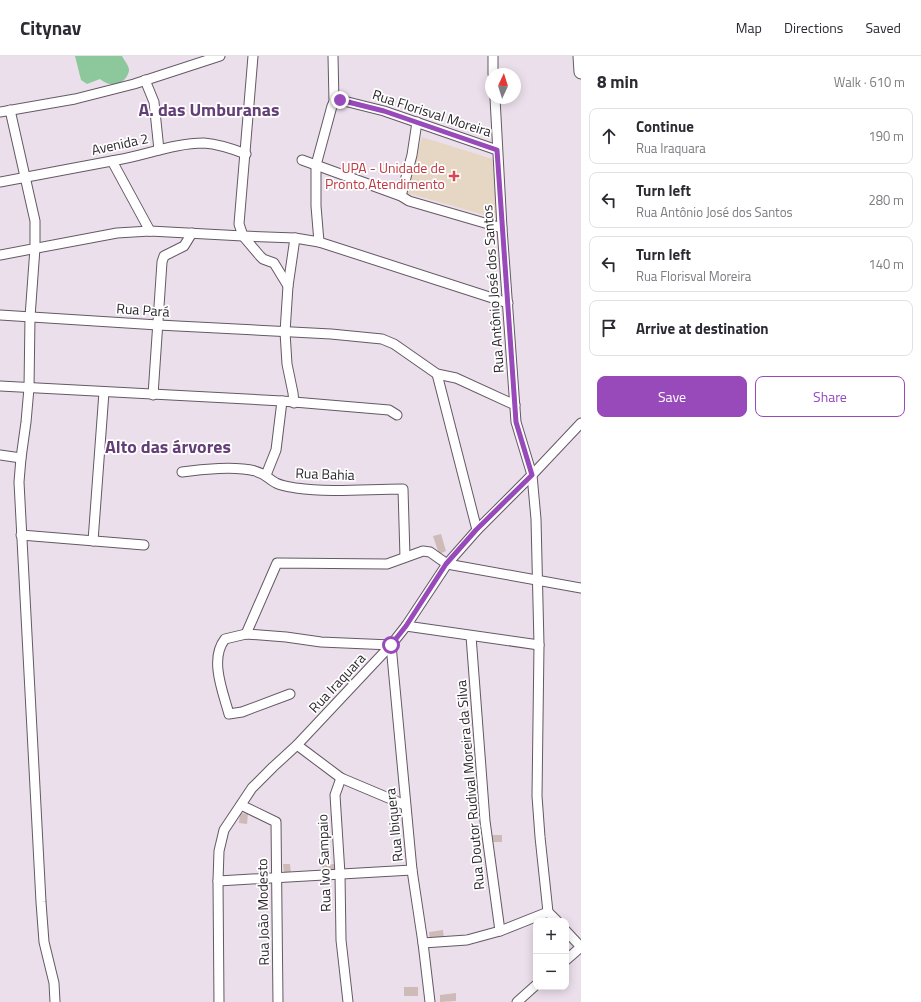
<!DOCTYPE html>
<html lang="en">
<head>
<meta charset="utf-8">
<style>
  :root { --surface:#fff; --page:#f7f7f7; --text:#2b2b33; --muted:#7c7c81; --line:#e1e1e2; --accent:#984abb }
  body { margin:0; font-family:"Titillium Web",sans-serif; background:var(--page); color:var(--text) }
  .controls { position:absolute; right:12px; bottom:12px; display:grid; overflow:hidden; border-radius:8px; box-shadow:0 2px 10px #0003 }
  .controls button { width:36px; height:36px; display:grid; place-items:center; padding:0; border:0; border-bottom:1px solid var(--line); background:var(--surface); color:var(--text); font:20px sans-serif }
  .compass { position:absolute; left:485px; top:12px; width:36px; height:36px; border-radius:50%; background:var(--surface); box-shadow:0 2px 10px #0003; rotate:4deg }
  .stop { position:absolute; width:12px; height:12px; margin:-9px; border:3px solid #984abb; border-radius:50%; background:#fff }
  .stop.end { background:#984abb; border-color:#fff; box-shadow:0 1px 4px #0008 }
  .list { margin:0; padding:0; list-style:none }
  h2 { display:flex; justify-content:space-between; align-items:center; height:52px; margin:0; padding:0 16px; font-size:17px }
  h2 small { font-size:13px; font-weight:400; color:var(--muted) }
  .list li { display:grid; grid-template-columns:26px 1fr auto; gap:12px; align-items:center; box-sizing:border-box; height:56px; margin:0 8px 8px; padding:0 8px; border:1px solid var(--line); border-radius:8px }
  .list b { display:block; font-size:15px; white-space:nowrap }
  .list p { margin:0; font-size:13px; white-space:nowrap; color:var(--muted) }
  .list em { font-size:13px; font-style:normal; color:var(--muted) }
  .actions { display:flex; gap:8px; padding:12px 16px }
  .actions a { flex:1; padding:9px 0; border:1px solid var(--accent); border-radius:8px; text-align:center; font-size:14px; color:var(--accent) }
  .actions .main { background:var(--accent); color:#fff }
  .icon { flex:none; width:22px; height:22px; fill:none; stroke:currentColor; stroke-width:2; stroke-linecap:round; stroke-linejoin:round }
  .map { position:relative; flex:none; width:581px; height:946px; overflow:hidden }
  header { display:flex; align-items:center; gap:24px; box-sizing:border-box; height:56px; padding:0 20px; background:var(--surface); border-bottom:1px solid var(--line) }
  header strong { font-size:19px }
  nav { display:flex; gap:22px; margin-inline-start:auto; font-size:14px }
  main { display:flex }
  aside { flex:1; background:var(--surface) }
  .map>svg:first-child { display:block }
</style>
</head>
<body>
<header>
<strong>Citynav</strong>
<nav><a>Map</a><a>Directions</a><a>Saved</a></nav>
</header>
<main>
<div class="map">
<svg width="581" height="946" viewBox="0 0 581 946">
  <rect width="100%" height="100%" fill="#ebdfec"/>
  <path fill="#e6d7c4" d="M422,81L496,104L502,164L407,137Z"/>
  <path fill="#8dc89d" d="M75,0H122C124,4 129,10 129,14C129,16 128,18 127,20C121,30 109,31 100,23L87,28L81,24Z"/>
  <g fill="#cebbb8">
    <path d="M441,478L446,495L439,498L433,480Z"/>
    <path d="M240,757L248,758L247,768L239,767Z"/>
    <rect x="491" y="779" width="11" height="7"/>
    <path d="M283,808H290L291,818H284Z"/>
    <path d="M334,808L335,817L323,818L322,809Z"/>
    <path d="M443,874L444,883L430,885L429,876Z"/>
    <rect x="404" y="931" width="14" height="9"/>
    <path d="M456,937V945L440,946V939Z"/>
  </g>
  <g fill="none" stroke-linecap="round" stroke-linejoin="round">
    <g stroke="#645964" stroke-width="11">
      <g id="street">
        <path d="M253,0L239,168L243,180L260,200L263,203L274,207L288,230"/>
        <path d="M493,0V18"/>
        <path d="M145,24L154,46L159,94"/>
        <path d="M495,42L502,172L516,366L532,419L536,463L539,589L537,740L540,781L548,856L557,865"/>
        <path d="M334,46L340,44L384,55L497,94"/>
        <path d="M10,54L35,165V192L30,261L29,332L26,366L21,402L19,426L41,846L44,886L54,927L55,946"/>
        <path d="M0,56L75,43L134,28L220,0"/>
        <path d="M302,104L401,140L409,145L502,172"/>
        <path d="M112,105L150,175"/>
        <path d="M0,126C39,119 78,111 117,104C146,99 175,87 204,87C218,88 233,93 246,98"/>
        <path d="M401,140L412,99L417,66"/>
        <path d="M319,186L316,150V109L332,50L334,46L333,0"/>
        <path d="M0,199L117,177L150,175L243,180L295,182L319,186L508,247"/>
        <path d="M0,259L158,269L331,278L382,283L394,288L437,318L456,322L515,349"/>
        <path d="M437,318L477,474"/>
        <path d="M0,330L282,345L389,354L397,359"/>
        <path d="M153,339L162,206L164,200L184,190L192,177"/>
        <path d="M294,347L293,337L287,308L285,276L288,230L295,182"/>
        <path d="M0,399L21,402"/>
        <path d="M182,416C202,413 236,410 255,415C266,418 267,422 276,427C282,430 290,431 296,432C331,437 368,433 403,433L405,501"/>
        <path d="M266,419L276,394L282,345"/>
        <path d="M21,479L144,489"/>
        <path d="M93,485L104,336"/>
        <path d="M406,570L539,589"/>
        <path d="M246,578L277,507L387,508L423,495L430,496L447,508L581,532"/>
        <path d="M471,580L485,765L500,875"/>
        <path d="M290,638L242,656L229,658C223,636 209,603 225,583L246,578L286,581L321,586L391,589L412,814L423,887L430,946"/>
        <path d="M297,689L341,722L405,749"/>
        <path d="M341,722L335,739L340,818L341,884L348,946"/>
        <path d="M241,749L276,766L278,946"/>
        <path d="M218,825L412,814"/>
        <path d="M566,875L581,891L566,904"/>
        <path d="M423,887L467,884L500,875L548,856"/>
        <path d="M219,946L218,825L219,795L224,774L252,732L273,711L297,689L391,589L406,570L447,508L477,474L532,419L581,367"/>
        <path d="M517,946L536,929"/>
      </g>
    </g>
    <g stroke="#645964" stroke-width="15">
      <path id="secondary" d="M580,0L581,16"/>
    </g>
    <use href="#street" stroke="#fff" stroke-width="9"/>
    <use href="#secondary" stroke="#fff" stroke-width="13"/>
  </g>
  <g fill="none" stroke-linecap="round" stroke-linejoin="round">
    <path stroke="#984abb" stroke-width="5" d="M340,44L384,55L497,94L516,366L532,419L476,474L446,508L406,570L391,589"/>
  </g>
  <path fill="#e0444e" stroke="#fff" stroke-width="1.5" d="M452 114h4v4h4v4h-4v4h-4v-4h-4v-4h4z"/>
  <g text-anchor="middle" stroke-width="3.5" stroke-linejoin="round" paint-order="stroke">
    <g font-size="14" fill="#2c272c" stroke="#fff">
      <text transform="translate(432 57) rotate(18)" y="5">Rua Florisval Moreira</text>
      <text transform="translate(120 88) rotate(-12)" y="5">Avenida 2</text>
      <text transform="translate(493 233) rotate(-94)" y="5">Rua Antônio José dos Santos</text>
      <text transform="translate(143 254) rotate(4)" y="5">Rua Pará</text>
      <text transform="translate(325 418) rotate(2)" y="5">Rua Bahia</text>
      <text transform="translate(337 627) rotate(-47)" y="5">Rua Iraquara</text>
      <text transform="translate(470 729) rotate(-95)" y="5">Rua Doutor Rudival Moreira da Silva</text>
      <text transform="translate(394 769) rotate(-96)" y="5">Rua Ibiquera</text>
      <text transform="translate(324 807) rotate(-92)" y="5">Rua Ivo Sampaio</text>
      <text transform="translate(263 856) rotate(-91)" y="5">Rua João Modesto</text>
    </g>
    <g font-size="14" fill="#be3a42" stroke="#fff" text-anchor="end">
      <text x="445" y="117">UPA - Unidade de<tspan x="445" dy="16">Pronto Atendimento</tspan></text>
    </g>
    <g font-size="18" font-weight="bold" fill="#643e77" stroke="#fff">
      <text x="209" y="60">A. das Umburanas</text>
      <text x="168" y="397">Alto das árvores</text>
    </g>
  </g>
</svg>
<div class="controls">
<button>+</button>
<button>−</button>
</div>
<svg class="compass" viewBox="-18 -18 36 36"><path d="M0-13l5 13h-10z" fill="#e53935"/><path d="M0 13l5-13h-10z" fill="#7c7c81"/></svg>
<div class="stop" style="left:391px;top:589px"></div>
<div class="stop end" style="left:340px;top:44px"></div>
</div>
<aside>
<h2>8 min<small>Walk · 610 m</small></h2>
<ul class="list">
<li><svg class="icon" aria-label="ahead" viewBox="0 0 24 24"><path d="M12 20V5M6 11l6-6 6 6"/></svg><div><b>Continue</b><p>Rua Iraquara</p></div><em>190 m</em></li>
<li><svg class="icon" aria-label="left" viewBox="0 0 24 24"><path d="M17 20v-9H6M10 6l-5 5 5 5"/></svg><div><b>Turn left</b><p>Rua Antônio José dos Santos</p></div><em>280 m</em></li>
<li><svg class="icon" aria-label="left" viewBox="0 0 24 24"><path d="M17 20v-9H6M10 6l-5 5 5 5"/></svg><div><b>Turn left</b><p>Rua Florisval Moreira</p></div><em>140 m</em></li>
<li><svg class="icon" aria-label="arrive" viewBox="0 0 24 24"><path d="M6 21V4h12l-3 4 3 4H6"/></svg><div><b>Arrive at destination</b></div></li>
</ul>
<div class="actions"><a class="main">Save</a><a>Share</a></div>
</aside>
</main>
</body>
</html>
